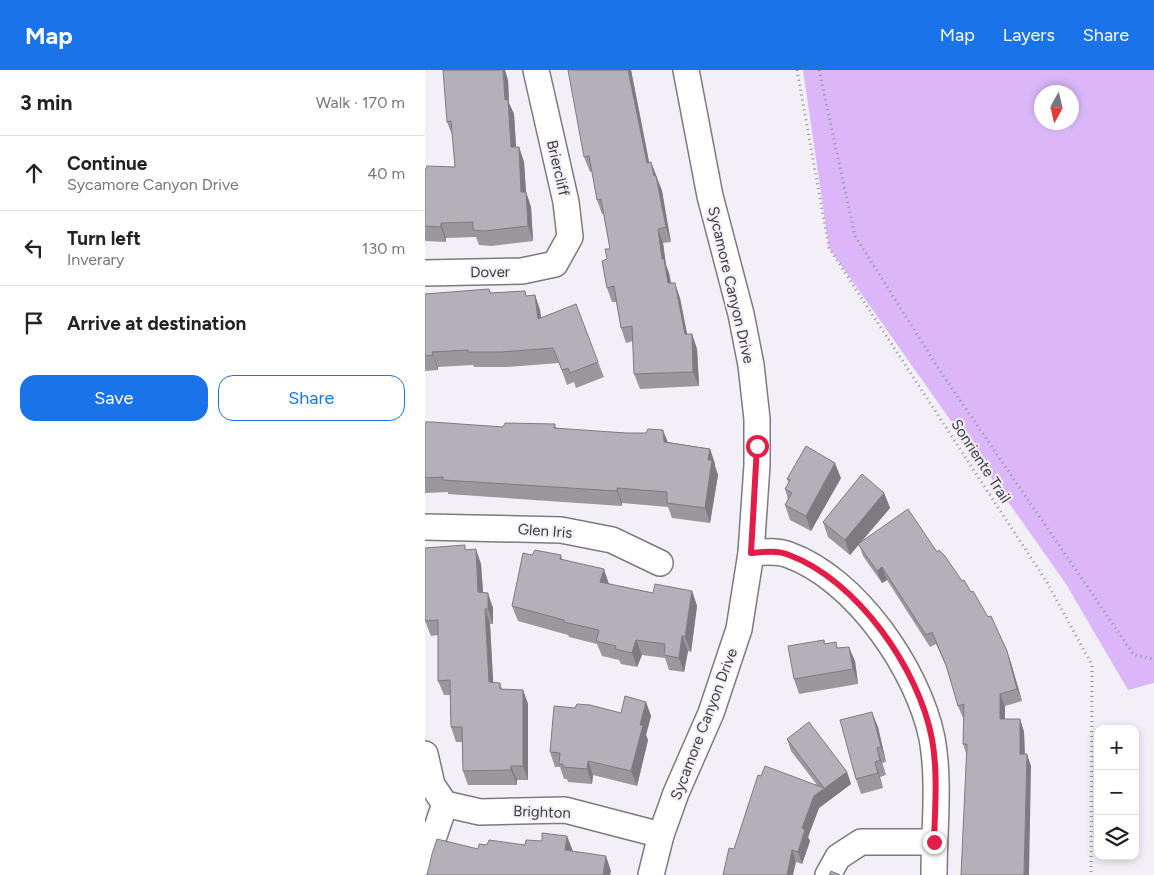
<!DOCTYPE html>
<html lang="en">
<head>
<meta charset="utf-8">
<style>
  :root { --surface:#fff; --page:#f6f6f6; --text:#222; --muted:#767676; --line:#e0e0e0; --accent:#1a73e8 }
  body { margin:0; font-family:Figtree,sans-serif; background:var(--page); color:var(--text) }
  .controls { position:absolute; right:15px; bottom:15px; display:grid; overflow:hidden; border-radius:10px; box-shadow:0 2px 8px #0003 }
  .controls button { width:45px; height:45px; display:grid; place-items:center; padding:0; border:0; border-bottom:1px solid var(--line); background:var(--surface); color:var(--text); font:25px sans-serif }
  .compass { position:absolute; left:609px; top:15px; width:45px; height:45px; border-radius:50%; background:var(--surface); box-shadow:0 2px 8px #0003; rotate:188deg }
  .stop { position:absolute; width:15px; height:15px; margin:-11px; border:4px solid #e11d48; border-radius:50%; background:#fff }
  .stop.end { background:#e11d48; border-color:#fff; box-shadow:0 1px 5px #0008 }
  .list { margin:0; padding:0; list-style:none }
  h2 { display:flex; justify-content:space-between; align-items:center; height:65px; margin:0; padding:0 20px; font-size:21px }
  h2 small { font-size:16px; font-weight:400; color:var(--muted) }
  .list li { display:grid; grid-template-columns:32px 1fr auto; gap:15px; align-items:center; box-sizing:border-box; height:75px; padding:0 20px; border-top:1px solid var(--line) }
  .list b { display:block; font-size:19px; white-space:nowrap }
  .list p { margin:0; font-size:16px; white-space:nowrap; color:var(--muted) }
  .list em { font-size:16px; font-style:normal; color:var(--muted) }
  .actions { display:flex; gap:10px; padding:15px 20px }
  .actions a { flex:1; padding:11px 0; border:1px solid var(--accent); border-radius:15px; text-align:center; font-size:18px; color:var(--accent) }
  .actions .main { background:var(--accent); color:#fff }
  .icon { flex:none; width:28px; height:28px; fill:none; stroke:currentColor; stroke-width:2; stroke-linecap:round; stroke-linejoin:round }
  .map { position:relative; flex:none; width:729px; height:805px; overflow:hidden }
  header { display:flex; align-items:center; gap:30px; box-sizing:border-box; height:70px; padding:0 25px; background:var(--accent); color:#fff }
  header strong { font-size:24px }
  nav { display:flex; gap:28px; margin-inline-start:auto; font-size:18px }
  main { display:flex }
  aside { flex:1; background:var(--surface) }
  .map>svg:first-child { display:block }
</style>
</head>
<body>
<header>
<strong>Map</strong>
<nav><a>Map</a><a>Layers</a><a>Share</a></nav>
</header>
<main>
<aside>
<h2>3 min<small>Walk · 170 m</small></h2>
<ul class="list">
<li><svg class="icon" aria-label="ahead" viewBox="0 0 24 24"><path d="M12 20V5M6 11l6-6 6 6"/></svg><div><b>Continue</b><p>Sycamore Canyon Drive</p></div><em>40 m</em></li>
<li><svg class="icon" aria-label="left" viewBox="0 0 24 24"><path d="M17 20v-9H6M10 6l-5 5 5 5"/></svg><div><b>Turn left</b><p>Inverary</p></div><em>130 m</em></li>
<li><svg class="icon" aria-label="arrive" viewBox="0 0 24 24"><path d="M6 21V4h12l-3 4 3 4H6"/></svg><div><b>Arrive at destination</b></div></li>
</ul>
<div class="actions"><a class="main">Save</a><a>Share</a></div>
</aside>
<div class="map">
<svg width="729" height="805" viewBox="0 0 729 805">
  <rect width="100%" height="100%" fill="#f3eff7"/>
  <path fill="#dbb7f9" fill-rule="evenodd" d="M378,0H729V613L703,620L641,514L404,178ZM616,22H646V52H616Z"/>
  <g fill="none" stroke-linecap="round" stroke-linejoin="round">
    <g stroke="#7c7980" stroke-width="28">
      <g id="minor">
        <path d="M0,203L97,201L130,194L145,167L141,132L111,0"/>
        <path d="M0,457L136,460L187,470L235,493"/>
        <path d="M326,483C338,482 352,480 364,485C431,509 493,600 507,668C515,712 509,760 509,805"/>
        <path d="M0,684L7,715L20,734L55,742L140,740L236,765"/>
        <path d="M0,792L20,734"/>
        <path d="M226,805L236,765L251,723L286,643L314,559L326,483L332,395V349L326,295L316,244L285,126L261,0"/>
        <path d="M403,805L413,787L436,772H509"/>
      </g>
    </g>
    <g stroke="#939196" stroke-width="3" stroke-dasharray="1 4" stroke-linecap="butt">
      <path d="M372,0L404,178L623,514L667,595L666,805"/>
      <path d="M394,0L430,166L515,301L709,585L729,589"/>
    </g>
    <use href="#minor" stroke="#fff" stroke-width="25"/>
  </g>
  <g fill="#9a979d">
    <path d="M206,0L224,92H226L237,121L242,152L246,172L238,173L241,195L244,203L246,213L255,228L262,264H267L272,279L274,316L215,319L209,304L208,271L201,273L196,258L191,232H187L182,218V189L185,179L179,144H177L172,130L167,101L165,102L159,87Z"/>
    <path d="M83,10L84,33L89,44L91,77H94L99,92L101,122L106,137L108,171L66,176L54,175L51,167L21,168V172L0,171V99L30,97L28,67L22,52Z"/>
    <path d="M64,219L66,223L102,226L110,225L115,240L116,248L173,292L179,307L151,318L149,312L142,315L134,293L82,297H49L48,295L13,297V300L0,301V224Z"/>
    <path d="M0,352L78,357L130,354L131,358L243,372L285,379L290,394V396L293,405L285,453L247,448L243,437L197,433V436L23,424V422L0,423Z"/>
    <path d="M416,408L386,461L365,450L360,435L363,429L360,419L364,413L362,409Z"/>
    <path d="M459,423L465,438L436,472L582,581L586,593L597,631L580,636V649H595L599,662L600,684L606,696L542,686L538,674L539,648H538L533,636L523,601L511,574L505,577L462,510L457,513L438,486L434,474L425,485L403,467L398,452Z"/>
    <path d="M42,479L56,494L58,522L68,538V554H65L68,613H75L77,619L98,620L103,634V710H92V715H43L38,701L37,672H31L26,657L25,625H19L13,611V565L6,566L0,551Z"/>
    <path d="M107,485H136L137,489L184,514L228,523L267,521L272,536L266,582L263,581L259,602L244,600L240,588L217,585L212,597L196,594L194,590L177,586L172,574L144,567L143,565L93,551L87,536Z"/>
    <path d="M399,570L400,574L413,578L430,591L433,614L374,624L369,609Z"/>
    <path d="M221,632L226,646L221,665L223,670L212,716L168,705L167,714L143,712L142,709H139L135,697H130L125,682L196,643Z"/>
    <path d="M453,657L461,692L457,693L461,705L455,707L458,718L436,724L431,709Z"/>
    <path d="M362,669L422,702L426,714L394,738L383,767L385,771L377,794L371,792L336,706L392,715L366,681Z"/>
  </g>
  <g fill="#7d7b80">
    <path d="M78,0H80L83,10L84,33L89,44L92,92L86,77L80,30Z"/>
    <path d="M203,0H206L227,107L222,93Z"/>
    <path d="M94,77L99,92L102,137L96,122Z"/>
    <path d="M226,92L237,121L246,172L241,157Z"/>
    <path d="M101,122L106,137L108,171L103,156Z"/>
    <path d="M16,153L21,168V172L16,157Z"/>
    <path d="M233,159L238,173L241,195L244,203L249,228L243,213L237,189Z"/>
    <path d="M250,213L255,228L265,279L260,264Z"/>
    <path d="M110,225L115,240L118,264L113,249Z"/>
    <path d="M267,264L272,279L274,316L268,302Z"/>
    <path d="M7,282L13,297V300Z"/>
    <path d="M238,360L244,375L239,372Z"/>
    <path d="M285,379L290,394V396L293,405L285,453L280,438L283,390Z"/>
    <path d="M410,393L416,408L386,461L381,446Z"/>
    <path d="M192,418L197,433V436L192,421Z"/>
    <path d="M459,423L465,438L425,485L420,470Z"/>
    <path d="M51,479L56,494L59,537L53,522Z"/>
    <path d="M457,497L462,510L457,513L452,501Z"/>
    <path d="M179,499L184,514L175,512Z"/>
    <path d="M267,521L272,536L266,582L260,567Z"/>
    <path d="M63,523L68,538V554L63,539Z"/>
    <path d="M60,539L65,554L69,627L64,612Z"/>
    <path d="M257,566L263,581L259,602L254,588Z"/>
    <path d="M211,570L217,585L212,597L207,583Z"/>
    <path d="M424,577L430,591L433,614L428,599Z"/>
    <path d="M582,581L586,593L597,631L592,619Z"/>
    <path d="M98,620L103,634V710L98,696Z"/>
    <path d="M575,624L580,636V661L575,649Z"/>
    <path d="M221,632L226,646L221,665L223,670L212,716L206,701L215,655Z"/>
    <path d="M447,642L453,657L461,692L456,677Z"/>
    <path d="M595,649L599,662L600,696L595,684Z"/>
    <path d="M452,678L461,705L455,690Z"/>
    <path d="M602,684L606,696L604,805H599Z"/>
    <path d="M163,691L168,705L167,714L162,699Z"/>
    <path d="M450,692L455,707L458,718L453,703Z"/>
    <path d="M86,696L92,710V715L86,700Z"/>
    <path d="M422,702L426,714L394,738L383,767L385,771L377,794L373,782L377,758L389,726Z"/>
    <path d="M142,766L148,781L140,780Z"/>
    <path d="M367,780L371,792L368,805H362Z"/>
    <path d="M181,786L186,801L185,805H178Z"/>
  </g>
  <g fill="#b3b0b7" stroke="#7d7b80">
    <path d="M18,0H78L80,30L83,29L86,77H94L96,122H101L103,156L60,161L48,160V152L16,153V157L0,156V99H1L2,96L30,97L26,51L22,52Z"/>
    <path d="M143,0H203L222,93L226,92L229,106H231L237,137L241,157L233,159L237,189H239L243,213H250L260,264H267L268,302L209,304L207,256L196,258L189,216L182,218L177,191L182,189L180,179H185L176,129L172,130L164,86L159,87Z"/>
    <path d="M64,219L65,223L100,221L101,226L110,225L113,249L151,234L173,292L145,303L143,298L137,300L128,278L76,282H43V280L7,282L8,285L0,286V224Z"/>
    <path d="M0,352H7L78,357L80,353L130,354L129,358L201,363H221L223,359L238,360L239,372L285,379L283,390H287L280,438L242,433V422L192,418V421L18,410V407L0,408Z"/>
    <path d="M381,376L410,393L381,446L360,435L367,423L360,419L365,410L362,409Z"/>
    <path d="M437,404L459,423L420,470L398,452Z"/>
    <path d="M483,439L512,482L514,480L520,486L537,511L539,510L546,522L548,521L563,547L566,546L582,581L592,619L575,624V649H595V684H602L599,805H536L542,674H538L539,634L533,636L521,595L507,562L501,565L457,497L452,501L433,474Z"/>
    <path d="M40,475V480L51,479L53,522L63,523V539H60L64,612L75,613V619L98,620V696H86V700L38,701L37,657H26L25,610L13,611V550L0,551V478Z"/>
    <path d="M110,480L136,485L135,489L179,499L175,512L228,523L230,514L267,521L260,567L257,566L254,588L239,585L240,574L211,570L207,583L190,579L191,576L171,571L174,560L139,552V550L87,536L98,483L107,485Z"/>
    <path d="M399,570V574L411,572L412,578L424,577L428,599L369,609L363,576Z"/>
    <path d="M200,626L221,632L215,655H218L206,701L163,691L162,699L138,697V694H134L135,683L125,682L129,636L150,638L152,634L165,635L196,643Z"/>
    <path d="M447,642L456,677L452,678L455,690L450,692L453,703L431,709L415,650Z"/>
    <path d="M384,652L422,702L389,726L377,758L380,760L373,782L367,780L362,805H298L304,778L309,779L333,705L336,706L340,696L399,718L362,669Z"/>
    <path d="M117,763L142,766L140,780L181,786L178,805H2L7,784L12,769L53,779L54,774L62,775L64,770L100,775L101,770L117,771Z"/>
    <path d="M406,801L415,805H404Z"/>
  </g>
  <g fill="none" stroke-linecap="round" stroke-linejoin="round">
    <path stroke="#e11d48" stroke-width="6" d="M332,376L326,483C338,482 352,480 364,485C432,510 494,599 507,669C513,702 510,738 509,772"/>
  </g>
  <g text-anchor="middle" stroke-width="4" stroke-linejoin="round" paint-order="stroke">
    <g font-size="15" fill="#3b3a3d" stroke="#f3eff7">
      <text transform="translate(133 98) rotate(77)" y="5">Briercliff</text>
      <text transform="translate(65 202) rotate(-1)" y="5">Dover</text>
      <text transform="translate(306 215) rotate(77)" y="5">Sycamore Canyon Drive</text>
      <text transform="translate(556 391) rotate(57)" y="5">Sonriente Trail</text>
      <text transform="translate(120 461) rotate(4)" y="5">Glen Iris</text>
      <text transform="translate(279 654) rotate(-69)" y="5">Sycamore Canyon Drive</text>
      <text transform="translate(117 742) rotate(2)" y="5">Brighton</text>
    </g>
  </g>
</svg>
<div class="controls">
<button>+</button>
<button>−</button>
<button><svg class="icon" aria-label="layers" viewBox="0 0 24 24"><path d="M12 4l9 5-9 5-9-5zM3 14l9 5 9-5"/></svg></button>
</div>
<svg class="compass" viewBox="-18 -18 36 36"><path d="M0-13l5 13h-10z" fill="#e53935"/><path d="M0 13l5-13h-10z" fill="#767676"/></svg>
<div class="stop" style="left:332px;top:376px"></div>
<div class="stop end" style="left:509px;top:772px"></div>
</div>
</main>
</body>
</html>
